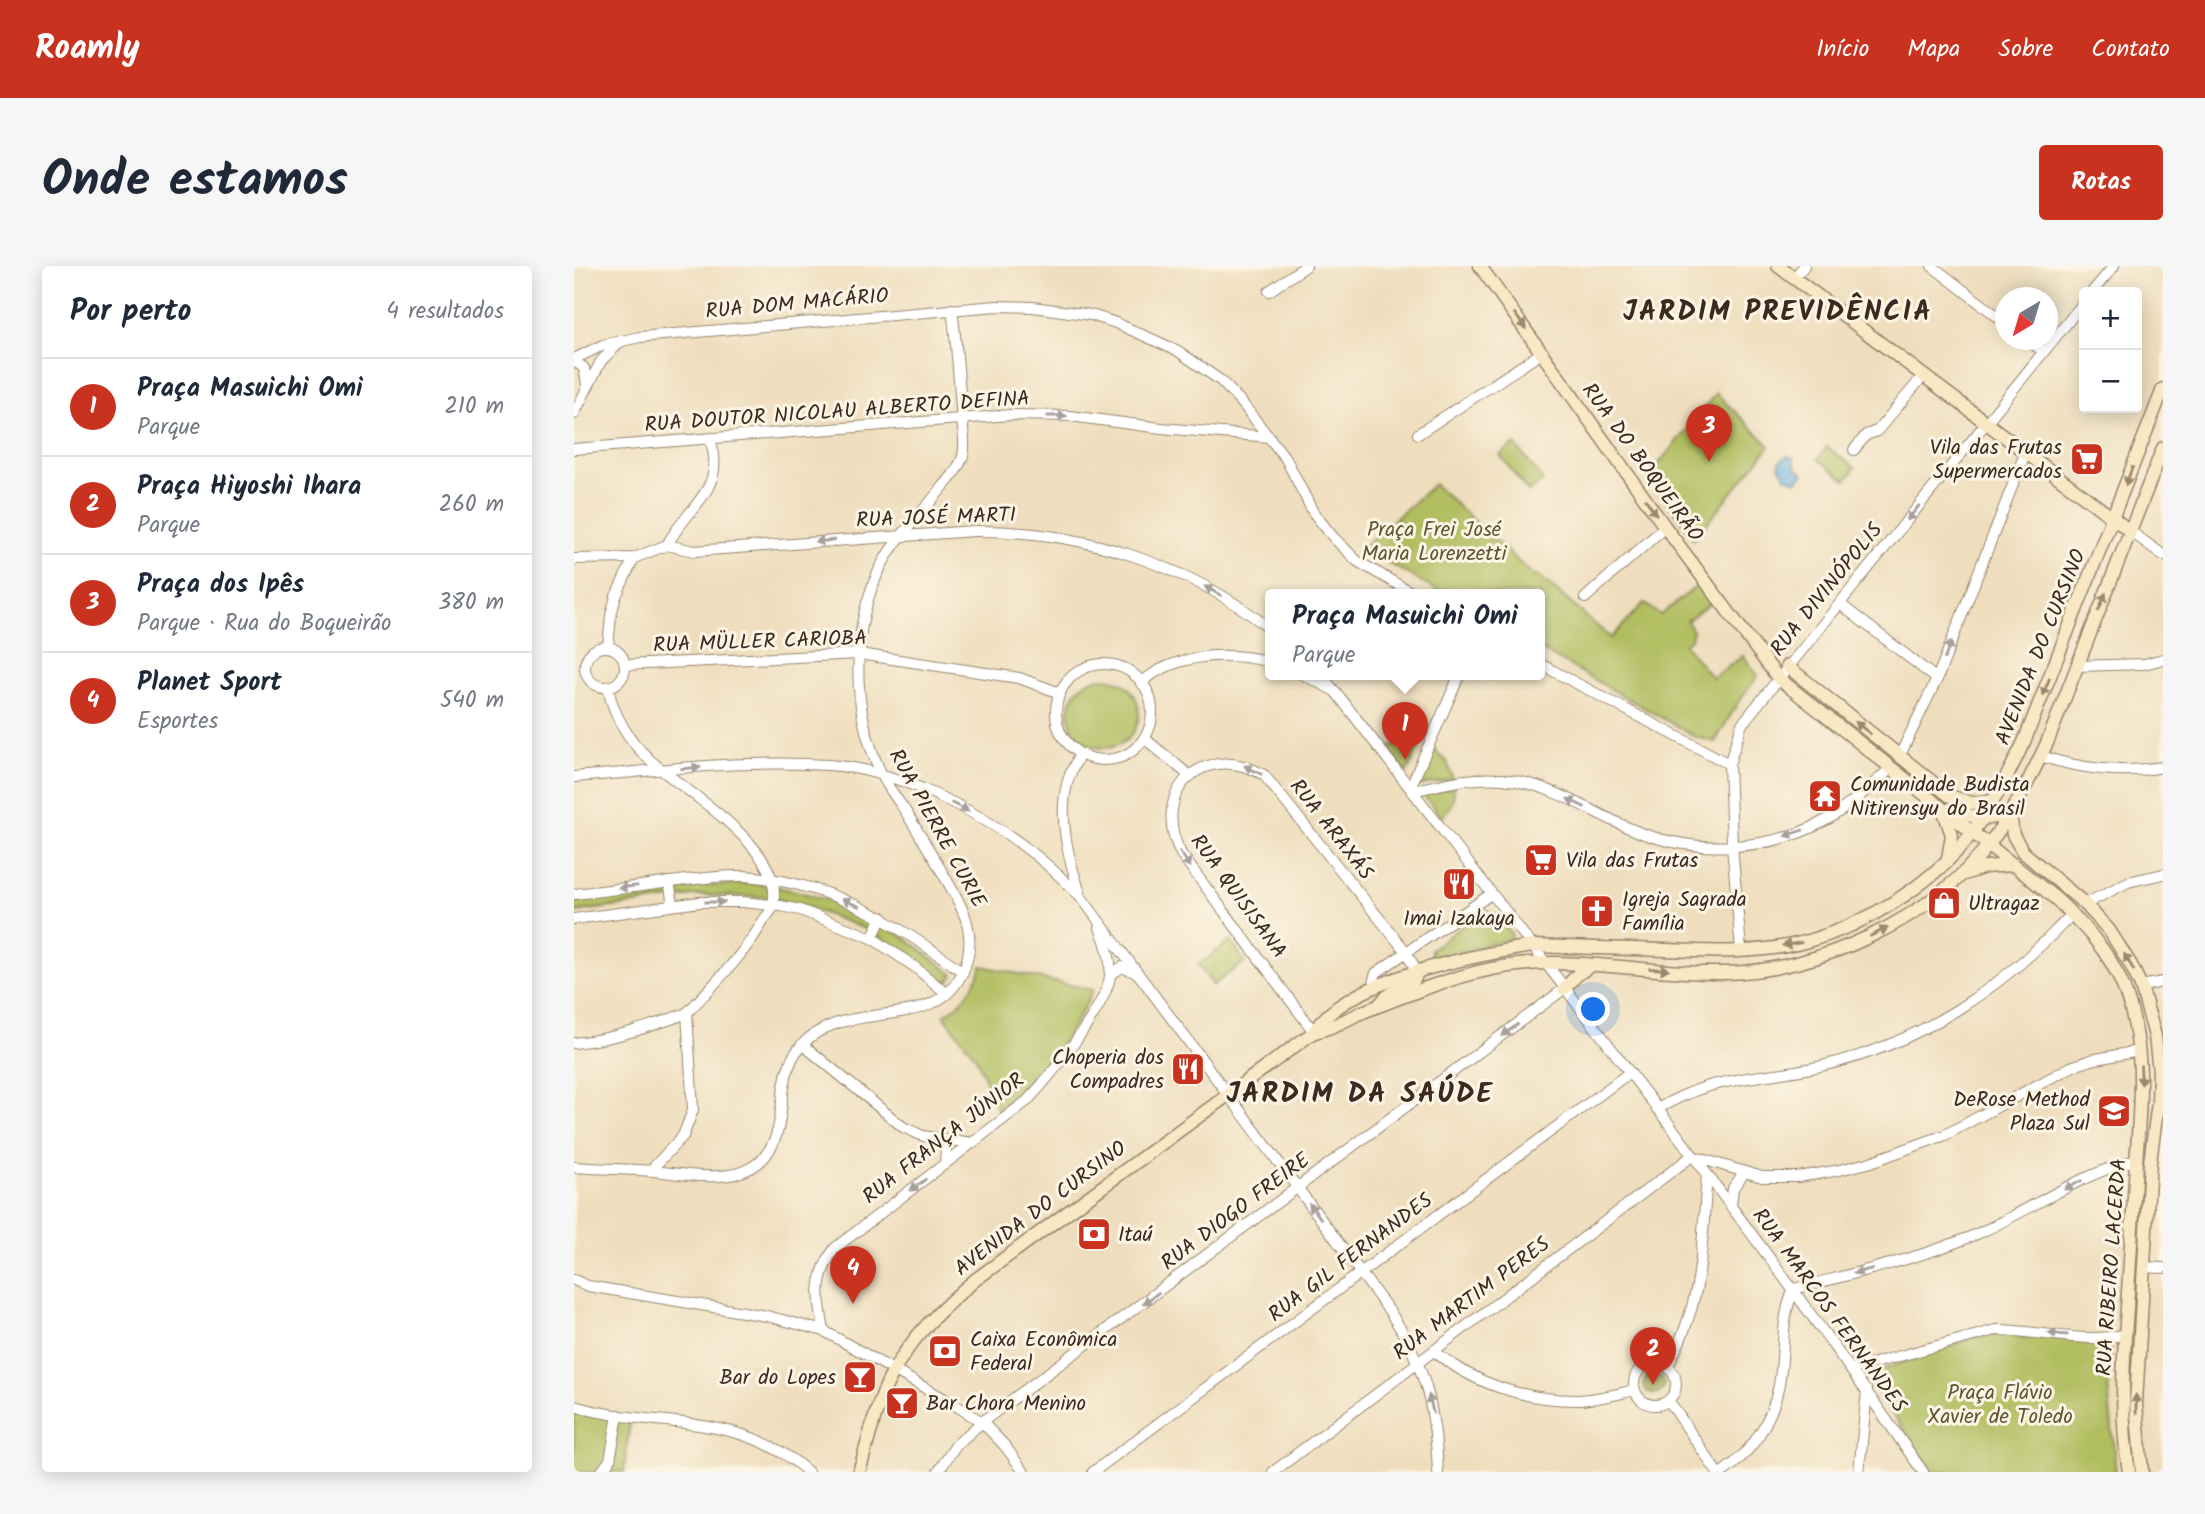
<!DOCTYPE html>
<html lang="pt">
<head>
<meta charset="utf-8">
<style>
  :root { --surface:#fff; --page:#f6f6f7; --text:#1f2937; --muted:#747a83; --line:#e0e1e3; --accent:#c8321e }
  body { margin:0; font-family:Kalam,sans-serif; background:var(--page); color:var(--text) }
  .controls { position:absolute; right:21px; top:21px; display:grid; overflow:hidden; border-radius:7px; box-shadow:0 4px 18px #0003 }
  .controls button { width:63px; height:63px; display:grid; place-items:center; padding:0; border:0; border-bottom:2px solid var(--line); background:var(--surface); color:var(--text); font:35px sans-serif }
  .compass { position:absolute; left:1421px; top:21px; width:63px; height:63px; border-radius:50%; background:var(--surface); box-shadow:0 4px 18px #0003; rotate:218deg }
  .you { position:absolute; left:1020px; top:744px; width:24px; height:24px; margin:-18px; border:5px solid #fff; border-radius:50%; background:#1a73e8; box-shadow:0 0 0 10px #1a73e833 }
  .badge { display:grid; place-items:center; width:46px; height:46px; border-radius:50%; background:var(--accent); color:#fff; font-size:23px; font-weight:700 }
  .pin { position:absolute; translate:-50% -58px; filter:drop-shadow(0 2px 4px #0008) }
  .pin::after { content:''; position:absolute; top:37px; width:24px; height:21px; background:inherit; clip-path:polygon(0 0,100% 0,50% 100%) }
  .popup { position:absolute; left:691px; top:323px; width:280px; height:91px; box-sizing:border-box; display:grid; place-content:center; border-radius:7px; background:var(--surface); filter:drop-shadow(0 2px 5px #0005); font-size:23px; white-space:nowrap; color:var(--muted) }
  .popup b { font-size:26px; color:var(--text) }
  .popup::after { content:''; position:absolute; left:50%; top:100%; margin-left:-14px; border:14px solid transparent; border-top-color:var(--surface) }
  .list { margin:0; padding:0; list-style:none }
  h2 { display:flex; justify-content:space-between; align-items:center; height:91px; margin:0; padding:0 28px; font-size:30px }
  h2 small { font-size:23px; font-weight:400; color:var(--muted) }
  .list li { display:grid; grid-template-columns:46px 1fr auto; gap:21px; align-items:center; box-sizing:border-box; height:98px; padding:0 28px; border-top:2px solid var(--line) }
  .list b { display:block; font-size:26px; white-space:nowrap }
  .list p { margin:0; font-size:23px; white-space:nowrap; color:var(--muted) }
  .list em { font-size:23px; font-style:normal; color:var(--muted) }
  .map { position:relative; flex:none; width:1589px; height:1206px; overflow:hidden; border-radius:7px }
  header { display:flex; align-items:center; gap:42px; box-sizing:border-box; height:98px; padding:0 35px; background:var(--accent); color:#fff }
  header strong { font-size:33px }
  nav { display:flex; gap:38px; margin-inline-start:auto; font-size:24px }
  .intro { display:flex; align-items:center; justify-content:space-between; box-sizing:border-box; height:168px; padding:0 42px }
  h1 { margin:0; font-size:49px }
  .button { padding:18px 32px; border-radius:7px; background:var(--accent); color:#fff; font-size:24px; font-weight:700 }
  main { display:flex; gap:42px; padding:0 42px }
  aside { flex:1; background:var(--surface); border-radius:7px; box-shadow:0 4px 18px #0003 }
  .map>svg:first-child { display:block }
</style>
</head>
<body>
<header>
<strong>Roamly</strong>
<nav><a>Início</a><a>Mapa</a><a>Sobre</a><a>Contato</a></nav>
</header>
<div class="intro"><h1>Onde estamos</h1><a class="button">Rotas</a></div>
<main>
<aside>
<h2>Por perto<small>4 resultados</small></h2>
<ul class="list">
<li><span class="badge">1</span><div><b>Praça Masuichi Omi</b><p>Parque</p></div><em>210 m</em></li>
<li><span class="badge">2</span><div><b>Praça Hiyoshi Ihara</b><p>Parque</p></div><em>260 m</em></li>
<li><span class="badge">3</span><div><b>Praça dos Ipês</b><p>Parque · Rua do Boqueirão</p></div><em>380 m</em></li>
<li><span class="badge">4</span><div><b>Planet Sport</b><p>Esportes</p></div><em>540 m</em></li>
</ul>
</aside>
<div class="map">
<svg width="1589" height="1206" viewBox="0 0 1589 1206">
  <rect width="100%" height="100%" fill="#fcf5e5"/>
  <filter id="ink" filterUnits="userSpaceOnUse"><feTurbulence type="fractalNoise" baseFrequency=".0143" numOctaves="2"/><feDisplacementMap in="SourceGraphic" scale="14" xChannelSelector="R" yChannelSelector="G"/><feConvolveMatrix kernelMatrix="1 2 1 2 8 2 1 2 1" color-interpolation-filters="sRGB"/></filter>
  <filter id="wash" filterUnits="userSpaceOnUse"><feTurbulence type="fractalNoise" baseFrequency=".00686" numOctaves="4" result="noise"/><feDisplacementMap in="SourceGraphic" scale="28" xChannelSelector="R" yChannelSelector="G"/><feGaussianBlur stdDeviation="1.57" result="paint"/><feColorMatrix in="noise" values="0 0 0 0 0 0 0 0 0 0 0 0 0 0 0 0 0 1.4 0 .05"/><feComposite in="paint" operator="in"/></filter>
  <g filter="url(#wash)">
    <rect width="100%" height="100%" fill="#efdebd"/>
    <g fill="#b1be60" stroke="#76743f" stroke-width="2">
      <path d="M1142,127L1196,180L1120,273L1074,211Z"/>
      <path d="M941,178L969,215L954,226L926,189Z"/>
      <path d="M1253,181L1281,202L1272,214L1244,193Z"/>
      <path d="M860,218L961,311L964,309L1037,372L1070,337L1087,349L1124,319L1137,337L1113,355L1119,365L1117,373L1110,378L1138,412L1169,390L1184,410L1163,438L1141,476L1122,471L966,383V328H869L809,294L791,280Z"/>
      <circle cx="530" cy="447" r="35"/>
      <path d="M826,477L845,479L833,507L813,481Z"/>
      <path d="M860,483L873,496L879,513L844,520Z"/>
      <path d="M880,522L879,535L868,552L848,527Z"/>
      <path d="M178,617C221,623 265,635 303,655C331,670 355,690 380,709L373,717L308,672L291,663L228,639L193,631L126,629L0,646V635L94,622Z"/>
      <path d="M912,643L922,648L938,669L937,673L862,692L857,689V683Z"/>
      <path d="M657,675L671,696L639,719L624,699Z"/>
      <path d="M408,700L519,724C496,775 464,806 424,845L403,793L370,749C389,737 401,721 408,700Z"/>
      <path d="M1412,1068H1434L1450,1072L1471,1069L1503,1073L1536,1083L1534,1120L1542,1206H1359L1292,1109Z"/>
      <circle cx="1080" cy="1118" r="10"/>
      <path d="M0,1145L56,1156L50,1206H0Z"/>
    </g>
    <path fill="#6bb1e1" stroke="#536e80" stroke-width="2" d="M1213,190L1220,192L1222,202L1230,208L1223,215L1212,211L1205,200L1207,194Z"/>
  </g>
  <g filter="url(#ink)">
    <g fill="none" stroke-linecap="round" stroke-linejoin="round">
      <g stroke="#95846e" stroke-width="12">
        <g id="street">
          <path d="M1358,0L1432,57"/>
          <path d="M1220,12L1230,0"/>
          <path d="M695,25L732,0"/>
          <path d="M1518,26L1540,0"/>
          <path d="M1453,74L1469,85"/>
          <path d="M0,93L29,79L66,71L422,40L459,41L517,49L542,57L604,85L647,115L668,137L712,193L739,246L759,271L783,295L840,328"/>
          <path d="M0,95L10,102L13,119"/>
          <path d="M0,148L27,95L46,76"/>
          <path d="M844,168L969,86"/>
          <path d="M0,183L437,149L496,150L587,162L696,171"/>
          <path d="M1280,184L1292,169L1303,165L1350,109"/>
          <path d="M1556,265L1589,289"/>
          <path d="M93,279L120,285L400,265C504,264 614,297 696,363"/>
          <path d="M93,279C113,241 154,222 136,174"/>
          <path d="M0,293L60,292L93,279"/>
          <path d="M1011,332L1091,261"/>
          <path d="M1266,338L1363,413"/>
          <circle cx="31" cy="401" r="20"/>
          <path d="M34,381L37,349L42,330L60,292"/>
          <path d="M966,398L1155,498"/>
          <circle cx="530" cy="446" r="48"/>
          <path d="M51,399L285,388L445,412L486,427"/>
          <path d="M1502,400L1570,398L1589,393"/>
          <path d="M728,408L761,425C960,683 1163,938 1349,1206"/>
          <path d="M746,408L758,422"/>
          <path d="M567,417C601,387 654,385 696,396"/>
          <path d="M34,421C39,449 55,475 76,494C110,526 212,582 199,638C198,643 194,649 191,652C171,688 141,717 113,747L119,844L109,870L76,905"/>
          <path d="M570,472L616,510"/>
          <path d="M506,488C501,498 495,508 493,518C484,554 495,594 506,627"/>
          <path d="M1467,490C1505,503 1549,508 1589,501"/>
          <path d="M1325,491L1363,413L1452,185"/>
          <path d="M0,511C84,505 170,493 254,499C321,503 404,544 456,585C475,599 491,615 507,631L816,1046C852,1100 861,1142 864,1206"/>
          <path d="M836,522L886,408"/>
          <path d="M838,525C872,517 907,508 942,515C982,522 1018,546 1055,562C1115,589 1196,587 1254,553C1277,539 1297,520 1316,503"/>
          <path d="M95,616L99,638"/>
          <path d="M0,628C37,624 75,619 112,614C135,612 159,608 182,611C264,620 324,659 389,706"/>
          <path d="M1511,638L1554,616L1589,608"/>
          <path d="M0,653L126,636H168L207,640L226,644L298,672L341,701L373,728"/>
          <path d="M298,672L308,651"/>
          <path d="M1167,684L1158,579L1155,498L1168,458L1510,36"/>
          <path d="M536,709L548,701L563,707"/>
          <path d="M802,720L800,713L802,707L917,628"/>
          <path d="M1567,720L1589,716"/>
          <path d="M740,766L607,588C575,525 629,474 690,509L833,687L842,705"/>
          <path d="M0,777C40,773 75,761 113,747"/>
          <path d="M228,778L329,861L349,870L398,877"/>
          <path d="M1083,843C1099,834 1115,826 1132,821C1169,810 1209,809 1247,800C1345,779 1431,720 1498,648"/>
          <path d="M366,872L372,883L371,898"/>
          <path d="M0,901C27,903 53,903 80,905C127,910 189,925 204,863C210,836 207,803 226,781C271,728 362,772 390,703C405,665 387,639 368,606C356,585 343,564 330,543C322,532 313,520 307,507C288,466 281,420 286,375C288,347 299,312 314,288C326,269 343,252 357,235C368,221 383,208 389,190C392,179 389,165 388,154C385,117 383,80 378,43"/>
          <path d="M1157,939L1159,922L1170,907"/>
          <path d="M1569,1001L1589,1002"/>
          <path d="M0,1014L14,1020L193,1050L250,1065L378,1137L408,1156L431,1180L450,1206"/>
          <path d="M250,1065C244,1031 240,1012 261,982L453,835C476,811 532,741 536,710C538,695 532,676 526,662"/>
          <path d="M860,1085C900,1118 950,1134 1002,1134C1021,1134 1042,1128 1061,1124"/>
          <circle cx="1081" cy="1118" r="21"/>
          <path d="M1094,1100C1131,1031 1127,983 1133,908"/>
          <path d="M1278,1103L1422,1064C1462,1064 1515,1079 1551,1068"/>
          <path d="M1095,1135L1143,1206"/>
          <path d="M0,1140C82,1164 166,1144 234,1206"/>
          <path d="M27,1206L36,1194L44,1149"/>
          <path d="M364,1206L382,1179L408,1156L990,723"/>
          <path d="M519,1206L1055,807"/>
          <path d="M699,1206L1118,890L1188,911H1224L1261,905L1294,897L1371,869L1497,801L1517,794L1565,785"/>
          <path d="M1149,1206C1182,1184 1204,1144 1207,1104C1210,1075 1208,1050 1220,1023C1281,1007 1345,993 1403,968C1457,944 1505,908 1562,894"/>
          <path d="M1285,1206L1293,1125"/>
        </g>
      </g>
      <g stroke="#95846e" stroke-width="15">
        <g id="secondary">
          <path d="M906,0L1091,261L1204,412L1481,632C1508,657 1535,685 1549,720C1573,780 1566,836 1562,898C1559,946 1556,994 1553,1042C1549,1097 1546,1151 1555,1206"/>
          <path d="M1204,0L1556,265"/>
          <path d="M1213,400L1376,530L1397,537L1419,535"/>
          <path d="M1376,543L1407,553L1436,549"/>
          <path d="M1370,546L1378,569L1374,592"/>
          <path d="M1436,549L1439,569L1449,586L1511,638L1535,664L1557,699L1567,720L1581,770L1585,806L1584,836L1576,896L1562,1137L1568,1206"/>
          <path d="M1390,608L1411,601L1439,599"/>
          <path d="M990,723L1004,708L1017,699"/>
          <path d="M806,738C810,733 815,728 821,725C831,719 843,719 842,705"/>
          <path d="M740,766C769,714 902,689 958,680C1002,681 1046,683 1091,684C1137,686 1189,688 1234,675C1291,659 1351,622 1390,577C1415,547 1433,511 1450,476L1589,123"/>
          <path d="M285,1206C295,1173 302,1138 318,1108C337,1071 370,1040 401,1014L740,766C757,763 773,753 789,746C835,728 886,707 935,700C1007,690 1080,709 1152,707C1245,705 1358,653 1415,578C1439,547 1456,513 1473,477L1589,182"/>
        </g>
      </g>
      <use href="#street" stroke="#fff" stroke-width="10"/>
      <use href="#secondary" stroke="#f8e8c3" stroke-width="12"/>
    </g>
    <defs><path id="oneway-solid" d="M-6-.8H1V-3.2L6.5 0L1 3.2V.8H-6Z" transform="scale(1.75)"/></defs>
    <g fill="#9a8970">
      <use href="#oneway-solid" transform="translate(946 55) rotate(54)"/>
      <use href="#oneway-solid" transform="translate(1555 210) rotate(111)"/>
      <use href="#oneway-solid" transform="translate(1077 241) rotate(55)"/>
      <use href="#oneway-solid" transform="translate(1528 336) rotate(-68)"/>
      <use href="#oneway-solid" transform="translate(1472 421) rotate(112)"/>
      <use href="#oneway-solid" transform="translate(1289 462) rotate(-141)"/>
      <use href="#oneway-solid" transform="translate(1305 666) rotate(-26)"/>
      <use href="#oneway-solid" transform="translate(1218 678) rotate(171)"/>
      <use href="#oneway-solid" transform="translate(1555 696) rotate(-120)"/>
      <use href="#oneway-solid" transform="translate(1085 703) rotate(3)"/>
      <use href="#oneway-solid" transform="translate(1567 809) rotate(87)"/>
      <use href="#oneway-solid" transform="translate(1562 1138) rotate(-91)"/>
    </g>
    <g fill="#a79f9a">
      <use href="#oneway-solid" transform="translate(483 150)"/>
      <use href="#oneway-solid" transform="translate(1339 247) rotate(129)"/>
      <use href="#oneway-solid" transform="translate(251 275) rotate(176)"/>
      <use href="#oneway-solid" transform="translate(639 325) rotate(-151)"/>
      <use href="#oneway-solid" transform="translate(1374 384) rotate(-69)"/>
      <use href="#oneway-solid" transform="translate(117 502) rotate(-4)"/>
      <use href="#oneway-solid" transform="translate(679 504) rotate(-153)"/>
      <use href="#oneway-solid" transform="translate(1002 537) rotate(-154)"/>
      <use href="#oneway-solid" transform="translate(386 541) rotate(26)"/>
      <use href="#oneway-solid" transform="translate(1220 567) rotate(162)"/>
      <use href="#oneway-solid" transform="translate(611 593) rotate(55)"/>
      <use href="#oneway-solid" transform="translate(54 621) rotate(173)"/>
      <use href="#oneway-solid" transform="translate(141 636)"/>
      <use href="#oneway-solid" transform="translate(277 637) rotate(-157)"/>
      <use href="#oneway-solid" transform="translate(936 764) rotate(143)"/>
      <use href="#oneway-solid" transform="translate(344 919) rotate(143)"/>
      <use href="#oneway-solid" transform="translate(1499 919) rotate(153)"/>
      <use href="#oneway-solid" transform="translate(741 945) rotate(-127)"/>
      <use href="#oneway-solid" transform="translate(1289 1005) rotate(165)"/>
      <use href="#oneway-solid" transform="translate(577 1032) rotate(144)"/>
      <use href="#oneway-solid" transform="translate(1484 1068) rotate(-174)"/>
      <use href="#oneway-solid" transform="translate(857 1138) rotate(-104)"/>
    </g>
  </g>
  <defs>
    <g id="supermarket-square" transform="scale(1.75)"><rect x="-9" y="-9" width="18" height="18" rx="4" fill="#c8321e" stroke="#fcf5e5"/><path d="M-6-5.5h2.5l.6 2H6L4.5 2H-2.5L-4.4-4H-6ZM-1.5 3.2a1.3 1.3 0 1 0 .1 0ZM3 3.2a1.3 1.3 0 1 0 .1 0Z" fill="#fff"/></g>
    <g id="temple-square" transform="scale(1.75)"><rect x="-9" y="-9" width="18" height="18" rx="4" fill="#c8321e" stroke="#fcf5e5"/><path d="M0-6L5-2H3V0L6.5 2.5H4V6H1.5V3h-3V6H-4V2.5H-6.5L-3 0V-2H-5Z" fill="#fff"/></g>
    <g id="restaurant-square" transform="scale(1.75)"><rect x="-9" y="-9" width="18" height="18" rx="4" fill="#c8321e" stroke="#fcf5e5"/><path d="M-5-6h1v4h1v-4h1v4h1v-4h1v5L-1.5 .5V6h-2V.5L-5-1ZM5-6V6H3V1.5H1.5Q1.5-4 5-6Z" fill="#fff"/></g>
    <g id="shop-square" transform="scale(1.75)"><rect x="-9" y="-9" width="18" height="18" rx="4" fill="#c8321e" stroke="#fcf5e5"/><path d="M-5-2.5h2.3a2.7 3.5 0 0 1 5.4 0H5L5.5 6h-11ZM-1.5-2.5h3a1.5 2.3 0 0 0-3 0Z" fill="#fff"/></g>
    <g id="church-square" transform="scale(1.75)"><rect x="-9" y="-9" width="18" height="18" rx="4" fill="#c8321e" stroke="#fcf5e5"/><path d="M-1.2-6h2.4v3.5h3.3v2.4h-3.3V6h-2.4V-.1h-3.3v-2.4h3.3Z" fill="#fff"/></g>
    <g id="university-square" transform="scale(1.75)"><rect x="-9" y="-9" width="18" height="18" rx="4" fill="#c8321e" stroke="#fcf5e5"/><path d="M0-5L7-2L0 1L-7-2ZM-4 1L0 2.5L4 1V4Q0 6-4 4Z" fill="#fff"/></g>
    <g id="bank-square" transform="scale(1.75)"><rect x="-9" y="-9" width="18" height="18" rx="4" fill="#c8321e" stroke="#fcf5e5"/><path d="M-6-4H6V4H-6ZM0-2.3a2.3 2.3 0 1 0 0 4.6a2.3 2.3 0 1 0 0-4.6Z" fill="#fff"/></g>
    <g id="bar-square" transform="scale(1.75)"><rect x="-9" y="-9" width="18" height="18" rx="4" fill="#c8321e" stroke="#fcf5e5"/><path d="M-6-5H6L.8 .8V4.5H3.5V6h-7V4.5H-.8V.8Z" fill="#fff"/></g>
  </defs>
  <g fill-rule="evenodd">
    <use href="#supermarket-square" x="1513" y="193"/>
    <use href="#temple-square" x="1251" y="530"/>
    <use href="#supermarket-square" x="967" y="594"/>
    <use href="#restaurant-square" x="885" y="618"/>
    <use href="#shop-square" x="1370" y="637"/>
    <use href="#church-square" x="1023" y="645"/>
    <use href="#restaurant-square" x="614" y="803"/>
    <use href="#university-square" x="1540" y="845"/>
    <use href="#bank-square" x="520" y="968"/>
    <use href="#bank-square" x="371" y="1085"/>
    <use href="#bar-square" x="286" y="1111"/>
    <use href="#bar-square" x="328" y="1137"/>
  </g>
  <g text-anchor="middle" stroke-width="6" stroke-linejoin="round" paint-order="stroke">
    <g font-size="21" fill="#3b2a1e" stroke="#fcf5e5">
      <text transform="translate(223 37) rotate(-5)" y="7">RUA DOM MACÁRIO</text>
      <text transform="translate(263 145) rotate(-4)" y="7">RUA DOUTOR NICOLAU ALBERTO DEFINA</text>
      <text transform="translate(1069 196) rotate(54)" y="7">RUA DO BOQUEIRÃO</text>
      <text transform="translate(362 251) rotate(-2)" y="7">RUA JOSÉ MARTI</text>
      <text transform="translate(1252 323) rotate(-51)" y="7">RUA DIVINÓPOLIS</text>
      <text transform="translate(186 375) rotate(-2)" y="7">RUA MÜLLER CARIOBA</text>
      <text transform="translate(1466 381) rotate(-68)" y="7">AVENIDA DO CURSINO</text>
      <text transform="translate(364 562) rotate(61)" y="7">RUA PIERRE CURIE</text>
      <text transform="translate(758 563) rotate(52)" y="7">RUA ARAXÁS</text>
      <text transform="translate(665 630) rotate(54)" y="7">RUA QUISISANA</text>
      <text transform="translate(369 872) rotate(-38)" y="7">RUA FRANÇA JÚNIOR</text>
      <text transform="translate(466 942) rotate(-37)" y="7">AVENIDA DO CURSINO</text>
      <text transform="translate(661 945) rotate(-37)" y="7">RUA DIOGO FREIRE</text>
      <text transform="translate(776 991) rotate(-37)" y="7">RUA GIL FERNANDES</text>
      <text transform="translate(1537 1001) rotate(-86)" y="7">RUA RIBEIRO LACERDA</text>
      <text transform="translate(897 1032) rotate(-37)" y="7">RUA MARTIM PERES</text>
      <text transform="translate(1256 1044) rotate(54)" y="7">RUA MARCOS FERNANDES</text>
    </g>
    <g font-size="21" fill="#3b2a1e" stroke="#fcf5e5" text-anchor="start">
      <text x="1488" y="188" text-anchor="end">Vila das Frutas<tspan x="1488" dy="24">Supermercados</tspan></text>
      <text x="1276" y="525">Comunidade Budista<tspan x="1276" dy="24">Nitirensyu do Brasil</tspan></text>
      <text x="992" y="601">Vila das Frutas</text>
      <text x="1048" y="640">Igreja Sagrada<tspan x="1048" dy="24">Família</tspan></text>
      <text x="1394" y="644">Ultragaz</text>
      <text x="885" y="659" text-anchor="middle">Imai Izakaya</text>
      <text x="590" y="798" text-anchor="end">Choperia dos<tspan x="590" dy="24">Compadres</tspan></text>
      <text x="1516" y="840" text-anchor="end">DeRose Method<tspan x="1516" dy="24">Plaza Sul</tspan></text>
      <text x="544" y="975">Itaú</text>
      <text x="396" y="1080">Caixa Econômica<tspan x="396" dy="24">Federal</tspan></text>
      <text x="262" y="1118" text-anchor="end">Bar do Lopes</text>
      <text x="352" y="1144">Bar Chora Menino</text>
    </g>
    <g font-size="21" fill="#5e5632" stroke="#fcf5e5">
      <text x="860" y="270">Praça Frei José<tspan x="860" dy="24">Maria Lorenzetti</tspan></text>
      <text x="1426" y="1133">Praça Flávio<tspan x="1426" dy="24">Xavier de Toledo</tspan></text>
    </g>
    <g font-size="28" font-weight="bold" letter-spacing="2" fill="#3b2a1e" stroke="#fcf5e5">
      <text x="1204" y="54">JARDIM PREVIDÊNCIA</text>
      <text x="786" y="836">JARDIM DA SAÚDE</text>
    </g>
  </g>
</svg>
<div class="controls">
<button>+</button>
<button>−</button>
</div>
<svg class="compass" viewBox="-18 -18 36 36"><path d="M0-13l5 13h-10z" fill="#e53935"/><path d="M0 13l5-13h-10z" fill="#747a83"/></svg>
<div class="you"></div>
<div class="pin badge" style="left:831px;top:494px">1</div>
<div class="popup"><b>Praça Masuichi Omi</b>Parque</div>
<div class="pin badge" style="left:1079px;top:1119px">2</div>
<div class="pin badge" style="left:1135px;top:196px">3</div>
<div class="pin badge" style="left:279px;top:1038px">4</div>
</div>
</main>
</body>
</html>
